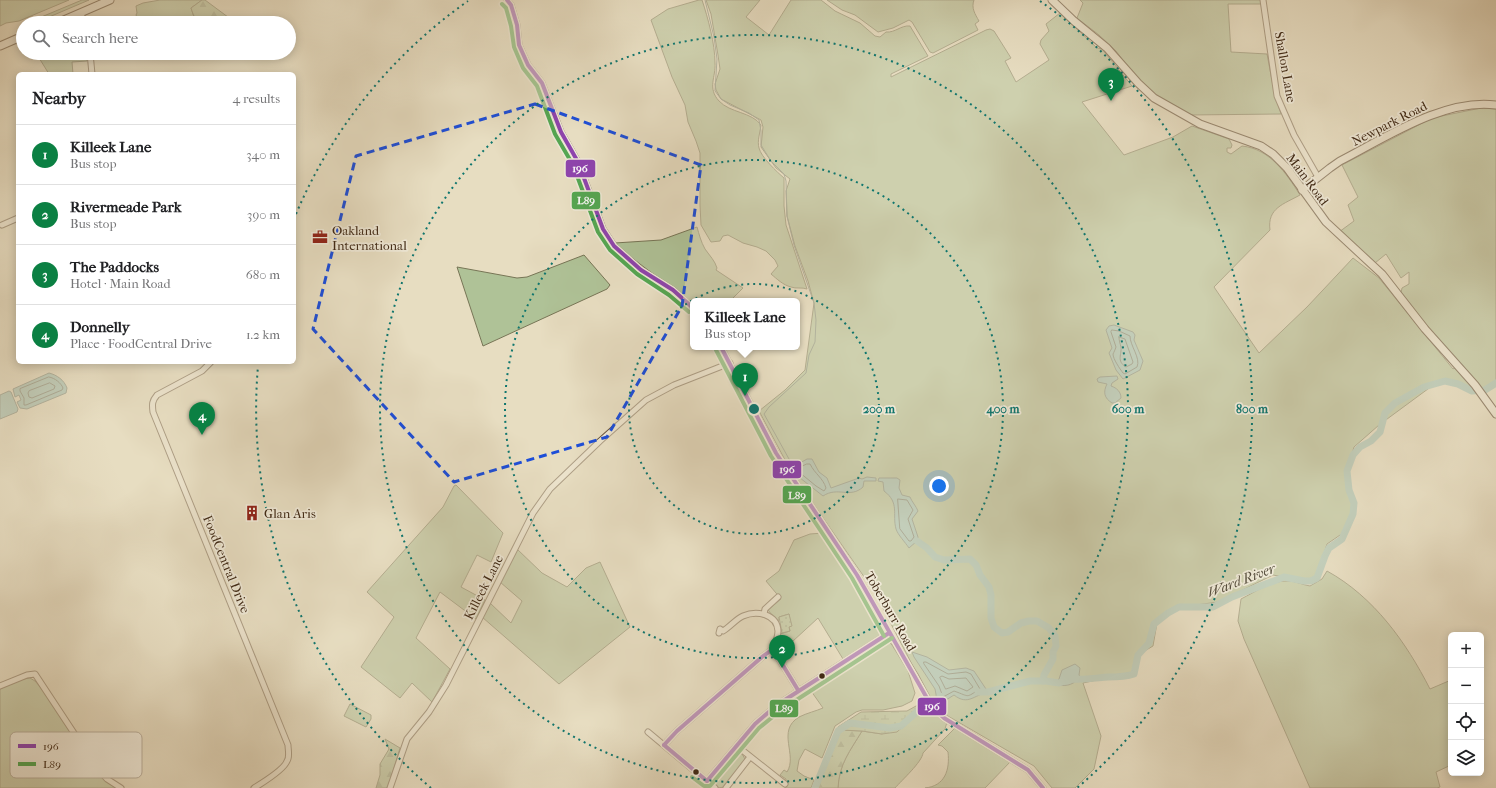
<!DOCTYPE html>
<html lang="en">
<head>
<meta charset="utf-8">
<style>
  :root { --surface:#fff; --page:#f2f2f2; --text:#202124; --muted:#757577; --line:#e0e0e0; --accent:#0b8043 }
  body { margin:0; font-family:"IM FELL French Canon",serif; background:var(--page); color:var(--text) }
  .controls { position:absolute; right:12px; bottom:12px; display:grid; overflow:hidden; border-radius:6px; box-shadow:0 2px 10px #0003 }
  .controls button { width:36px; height:36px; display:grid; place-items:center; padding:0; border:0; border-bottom:1px solid var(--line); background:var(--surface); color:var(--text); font:20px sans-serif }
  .you { position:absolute; left:939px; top:486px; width:14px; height:14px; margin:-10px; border:3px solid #fff; border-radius:50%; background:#1a73e8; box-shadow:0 0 0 6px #1a73e833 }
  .badge { display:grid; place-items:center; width:26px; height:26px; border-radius:50%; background:var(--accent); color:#fff; font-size:13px; font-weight:700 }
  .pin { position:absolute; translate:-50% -33px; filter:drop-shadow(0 1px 2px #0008) }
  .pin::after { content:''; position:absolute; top:21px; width:14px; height:12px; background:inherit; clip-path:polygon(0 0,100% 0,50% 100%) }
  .popup { position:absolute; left:690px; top:298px; width:110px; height:52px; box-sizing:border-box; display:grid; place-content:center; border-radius:6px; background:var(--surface); filter:drop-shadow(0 1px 3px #0005); font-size:13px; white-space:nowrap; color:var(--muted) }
  .popup b { font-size:15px; color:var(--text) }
  .popup::after { content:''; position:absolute; left:50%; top:100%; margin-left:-8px; border:8px solid transparent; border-top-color:var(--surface) }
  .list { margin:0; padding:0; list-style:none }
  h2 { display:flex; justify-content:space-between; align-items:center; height:52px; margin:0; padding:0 16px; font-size:17px }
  h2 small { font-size:13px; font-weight:400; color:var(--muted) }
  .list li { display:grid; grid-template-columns:26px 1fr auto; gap:12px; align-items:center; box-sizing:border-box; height:60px; padding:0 16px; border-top:1px solid var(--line) }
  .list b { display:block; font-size:15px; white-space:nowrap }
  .list p { margin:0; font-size:13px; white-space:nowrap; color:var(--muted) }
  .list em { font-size:13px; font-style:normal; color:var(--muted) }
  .icon { flex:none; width:22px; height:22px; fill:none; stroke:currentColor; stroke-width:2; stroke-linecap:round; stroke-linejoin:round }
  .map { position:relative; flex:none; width:1496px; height:788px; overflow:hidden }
  .search { position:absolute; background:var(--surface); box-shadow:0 2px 10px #0003; left:16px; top:16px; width:280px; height:44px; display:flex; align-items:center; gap:10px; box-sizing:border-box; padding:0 14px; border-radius:22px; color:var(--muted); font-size:15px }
  .panel { position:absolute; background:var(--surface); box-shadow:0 2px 10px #0003; left:16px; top:72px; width:280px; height:292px; border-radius:6px }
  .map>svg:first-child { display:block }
</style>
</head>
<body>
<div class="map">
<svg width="1496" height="788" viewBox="0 0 1496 788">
  <defs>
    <pattern id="forest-firs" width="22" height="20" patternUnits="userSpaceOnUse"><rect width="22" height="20" fill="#afc297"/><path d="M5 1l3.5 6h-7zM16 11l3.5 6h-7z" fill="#909e7a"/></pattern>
    <pattern id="wetland-marsh" width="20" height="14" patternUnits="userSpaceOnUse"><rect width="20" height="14" fill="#afc297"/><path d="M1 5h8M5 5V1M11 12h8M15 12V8" fill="none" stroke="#909e7a"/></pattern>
    <pattern id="park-dots" width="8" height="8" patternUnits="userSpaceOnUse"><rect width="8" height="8" fill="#afc297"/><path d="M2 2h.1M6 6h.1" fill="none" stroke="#909e7a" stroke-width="1.8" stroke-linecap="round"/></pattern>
  </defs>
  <rect width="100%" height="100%" fill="#e7ddc1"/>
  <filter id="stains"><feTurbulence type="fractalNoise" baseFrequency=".005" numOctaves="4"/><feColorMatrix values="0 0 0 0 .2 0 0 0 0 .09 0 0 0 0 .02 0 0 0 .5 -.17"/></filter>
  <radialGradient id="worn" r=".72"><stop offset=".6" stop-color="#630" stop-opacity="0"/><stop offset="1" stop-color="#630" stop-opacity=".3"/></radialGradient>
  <g fill="#afc297" stroke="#777556">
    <path d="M0,0H69L19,21L6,23L0,26Z"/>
    <path d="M82,0H89L35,23H27Z"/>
    <path d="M160,0H202L191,8L196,23H148L139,21L136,15L137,13L136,6L143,3Z"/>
    <path d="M699,0H702C708,18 715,44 715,63C716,77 707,88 719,101C730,113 752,112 761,125C760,133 757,141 759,148C761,157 777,172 784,178V206L786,225L807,289C802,287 796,289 791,287C783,285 777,279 771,274L778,266L775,260L766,251L757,247L743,243L728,235L723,236L720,241L711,242L701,225L700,205V153L696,141L688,122L685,105L672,77L651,20L668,9Z"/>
    <path d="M706,0H760L746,17L769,35L791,0H821L835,11L860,23L875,36L880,37L886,32C895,33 901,25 910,26L928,56L891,74V77L986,30L990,29L994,31L1011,58L1005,61L1016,82L1049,60L1040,44L1041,40L1049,31L1046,24L1060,13L1097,48L1102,49L1132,86L1082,102L1124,155L1173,137L1192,126L1229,139L1232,145L1231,148H1227V152L1231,154L1242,146C1270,149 1286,173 1300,195C1284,204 1267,208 1270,230L1214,287L1259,353L1307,307L1353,258L1379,278L1453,369L1456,367L1476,391L1473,392C1460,382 1452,380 1436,383L1379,425L1354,447L1347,471L1353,510L1343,533L1327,544L1315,583L1273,575L1218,602L1174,608L1157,623L1153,646L1136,656L1133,672L1083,683L1101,736L1094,769L1075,788H1052L1034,766L941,712L932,703L874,591L793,475L759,411L785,390L805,370L814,303L808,281L795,246L787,216L786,191L790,179L776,168L761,147L763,127L761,120L721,99L716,90L715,84L720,69L718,55L711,14Z"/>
    <path d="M827,0H974C971,8 975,14 979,21L975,24L978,30L933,53L930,52L912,22L909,20L893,28L878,32L855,15L842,10Z"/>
    <path d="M1080,0H1261V4H1228L1231,52L1267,54L1274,91L1281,114L1188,115L1154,94L1131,71L1116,51L1099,35L1077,18L1083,3Z"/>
    <path d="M36,53H69L72,59L81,56L80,53L86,56L87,61L72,62L73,74H49Z"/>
    <path d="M1481,108L1496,109V383L1485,390H1481L1471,375L1435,338L1401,293L1402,288L1409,284V272L1401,278L1386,254L1375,263L1339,232L1354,221L1348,205L1358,197L1342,165L1432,118Z"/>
    <path d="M697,227C699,234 701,242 705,249C710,256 715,261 717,268L716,270L743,288L730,301H693V304L628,255L615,243L661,240Z"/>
    <path d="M584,255L610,285L607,289L483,346L457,267L517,278L527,277Z"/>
    <path d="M456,485L503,533L491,562L477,555L461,587L485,600L476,619L440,592L416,638L450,669L432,702L412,683L400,698L361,667L394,617L367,592L443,507L454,486Z"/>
    <path d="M823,533L857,585L882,630V633L878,637L843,659L818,618L780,653L777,649L780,634L790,631L789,627L791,626L789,614L779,617V620L777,621L768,610L781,599L766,581L779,571L794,540L810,534Z"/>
    <path d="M517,549L542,573L567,587L586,568L600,562L630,627L559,684L482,617L490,603L511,623L522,601L500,582Z"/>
    <path d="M1327,571C1374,597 1406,642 1430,689L1451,680V765L1436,772L1440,787L1437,788H1310L1244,639L1238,621L1241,599C1255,592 1272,580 1288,581C1296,581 1303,585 1310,586L1322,579Z"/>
    <path d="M882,641H888L892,645L908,671L915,693L912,701L902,706L883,710H862L856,712L835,726L822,758L805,749L799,760L797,771L804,776L814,780L811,788H785L786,779L780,775L784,770L787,772C798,755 776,731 799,717C807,713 816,711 823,708L809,688Z"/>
    <path d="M30,678L35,681L42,689L93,764L121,788H0V689L23,679Z"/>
    <path d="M350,704L371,715V719L366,727L344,716Z"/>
    <path d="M921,710H932L947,722L945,729L923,753C922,762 902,780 895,788H838C839,764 850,751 862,731L882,734Z"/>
    <path d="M955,728L1011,761L985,788H925C945,786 950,770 948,752L942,746L938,745Z"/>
    <path d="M736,752L742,754L745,759L725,787L717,788L713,782V780Z"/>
  </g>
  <g fill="url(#forest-firs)" stroke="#777556">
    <path d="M202,0H205L236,23H196L191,8Z"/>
    <path d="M840,730L862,731C850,751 839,764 838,788H816Z"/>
    <path d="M385,739L400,748L388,788H376L380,775V764L389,749Z"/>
  </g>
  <path fill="url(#wetland-marsh)" stroke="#777556" d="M925,701L932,710H921L897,732L882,734L862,731L840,730L838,727L861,712L907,711Z"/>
  <path fill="url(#park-dots)" stroke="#777556" d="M789,614L792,626L789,627L790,631L782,633L779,617Z"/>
  <g fill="#97bcb2" stroke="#748173">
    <path d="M1114,325L1133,332L1135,335L1134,340L1143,361L1140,370L1123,379L1116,370L1109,353L1112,348L1106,330L1109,326Z"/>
    <path d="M49,373C57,375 64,380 67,388L66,393L27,409L20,408L17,402L21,400L19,395L15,397L13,389Z"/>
    <path d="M1117,376L1118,379L1112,383L1111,386C1117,388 1121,392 1121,398L1115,403H1112C1104,398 1103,392 1107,384L1098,382L1097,379L1100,377Z"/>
    <path d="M9,391L11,392L18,409L17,412L0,419V395Z"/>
    <path d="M807,459H812L819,472L827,478L831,488L859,478L862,479L867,477L876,478V481H864L863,487C850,499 838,486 823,496L795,474L793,467Z"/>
    <path d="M879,478H897L900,480L899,488L902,495L910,497C912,502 916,506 918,511L912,519L918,537L917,541L909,548C905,542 898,535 896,529C892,514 900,503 884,491L883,482L878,481Z"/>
    <path d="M912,652L927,657L949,670L966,668L974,671L988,692C974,695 968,706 954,695L938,705L935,689L914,657Z"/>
    <path d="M1075,664L1080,668L1079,675L1081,678L1080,681H1076C1069,687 1061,686 1053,684V680L1057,681L1059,679L1062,670Z"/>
  </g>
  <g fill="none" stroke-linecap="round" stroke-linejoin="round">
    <g stroke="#6b7263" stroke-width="1">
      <path d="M1112,330L1119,331L1130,336C1130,346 1141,358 1137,367L1125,374L1123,373C1120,369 1113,359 1113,354C1114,352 1115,350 1116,347L1111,332Z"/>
      <path d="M1119,337L1125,339L1133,362L1132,364L1126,367C1116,361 1122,354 1121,347C1120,343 1119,341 1119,337Z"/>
      <path d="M49,377C55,378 61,383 63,388L62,390L26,405H24V398L20,391V389Z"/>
      <path d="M50,383L55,386L54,389L32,398L29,397L28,393L29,391Z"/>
      <path d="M807,464H810C815,474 823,478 826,488L824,491L816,486L799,472V468Z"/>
      <path d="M898,499L907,500L913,510L908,519L914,537L911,541H909L900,529Z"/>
      <path d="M924,662H926L948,674L966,672L971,674L980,689C965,698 971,697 954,691L943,697L939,686L924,664Z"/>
      <path d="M940,677L942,676L949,679L966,678L973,687L967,691L955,686L946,689Z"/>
    </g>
    <path stroke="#748173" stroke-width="1" d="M705,0L714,37L717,59L715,91L721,99L730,105L749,113L759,120L761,131V145L771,161L784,174L786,181L787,216L794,245L814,303L816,320L815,342L809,355L806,373L769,407L764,414L794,468"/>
    <g stroke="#97bcb2" stroke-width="7">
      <path d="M917,541L927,548L935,557L944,560L970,559L976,565L980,575L989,587L991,595V618L994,627L1002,633L1008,632L1021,623L1029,621H1037L1049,628L1055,636L1056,646L1053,652V659L1044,675L1043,681"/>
      <path d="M1072,679C1084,680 1096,678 1108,677C1117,677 1125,677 1134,674L1138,655L1149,643L1154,624L1168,613L1179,607H1213L1232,597L1284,577L1304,581H1311L1317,578L1325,556L1329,548L1342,539L1353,514L1354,503L1349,490L1347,471L1353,455L1360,447L1371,441L1380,432L1385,413L1395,403L1424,387L1445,381L1458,384L1472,391L1485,390L1496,383"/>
      <path d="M978,692H988L1030,681H1046L1059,683L1062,682"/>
      <path d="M815,788L838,731L850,723L890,728L901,726L920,709L932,710L938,705L940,696"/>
    </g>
    <g stroke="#69553f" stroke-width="7">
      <g id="street">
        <path d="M507,0L511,5L517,25L519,45L528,65L542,83L561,132L578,162L603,229L614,246L641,270L673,290L693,308"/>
        <path d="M1263,0L1277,96L1294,135L1318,177"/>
        <path d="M81,13L84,23"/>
        <path d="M90,53L92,74"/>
        <path d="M2,225L18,218"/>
        <path d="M721,347L776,453L857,575L889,633L915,675L932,707L944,718L1028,770L1043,788"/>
        <path d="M211,362L202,371L157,395C152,401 152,404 153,412L288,745C288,750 290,757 287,761C284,770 262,783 254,788"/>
        <path d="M764,614L765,609L778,597"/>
        <path d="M719,633L720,629L723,631C730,627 736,619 743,616C757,610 777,614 778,631C778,637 775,644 773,649"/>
        <path d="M0,686L27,675L35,674L97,768L107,779L121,788"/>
        <path d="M648,732L715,788"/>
        <path d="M664,745L677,731L762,657L773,649L798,690"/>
        <path d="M737,746L785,784"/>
        <path d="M707,781L755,724L777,705L889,633"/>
        <path d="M390,788L407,739L429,712L446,685L533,513L550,489L600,441L646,400L674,385L730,363"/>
        <path d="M726,788L750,757"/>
      </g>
    </g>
    <g stroke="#3f2814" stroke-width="9">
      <g id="secondary">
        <path d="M1052,0L1074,21L1107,48L1138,83L1154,98L1200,124L1261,146L1273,154L1287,168L1326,222L1382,274L1425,329L1475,385L1496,414"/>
        <path d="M57,23L110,0"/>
        <path d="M0,46L23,36"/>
        <path d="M1302,190L1330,168L1340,161C1385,138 1444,98 1496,105"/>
      </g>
    </g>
    <use href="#street" stroke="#efe9d7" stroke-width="5"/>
    <use href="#secondary" stroke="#efe9d7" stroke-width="7"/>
    <g stroke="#efe9d7" stroke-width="7">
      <g id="bus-1">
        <path d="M507,0L511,5L517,25L519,45L528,65L542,83L561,132L578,162L603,229L614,246L641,270L673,290L693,308"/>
        <path d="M721,347L776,453L857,575L932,707L944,718L1028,770L1043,788"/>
        <path d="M664,745L677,731L762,657L773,649L798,690"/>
        <path d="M664,745L707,781"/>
        <path d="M707,781L755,724L777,705L889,633"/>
      </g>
    </g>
    <g stroke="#efe9d7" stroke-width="7">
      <g id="bus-2">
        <path d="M502,4L506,8L511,26L514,47L523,68L537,86L555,134L573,165L598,232L610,250L637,274L669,295L689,312"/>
        <path d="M716,350L771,456L852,578L884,636"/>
        <path d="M692,777L704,786H710L759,728L781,710L892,638"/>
      </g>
    </g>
    <use href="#bus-1" stroke="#8e44ad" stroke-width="4"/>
    <use href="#bus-2" stroke="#54a752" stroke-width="4"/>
  </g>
  <path d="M0 0H1496V788H0ZM535,104L701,165L682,306L607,437L454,482L313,329L356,156Z" fill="#e7ddc1" fill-opacity=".55" fill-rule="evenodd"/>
  <path fill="none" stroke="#1d4ed8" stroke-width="3" stroke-dasharray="8 5" stroke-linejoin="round" d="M535,104L701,165L682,306L607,437L454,482L313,329L356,156Z"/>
  <g fill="none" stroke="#0f766e" stroke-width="2" stroke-dasharray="2 4">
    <circle cx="754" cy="409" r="125"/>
    <circle cx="754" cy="409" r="249"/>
    <circle cx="754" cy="409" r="374"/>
    <path d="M431 788A498 498 0 0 1 258 366M296 214A498 498 0 0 1 468 1M1040 1A498 498 0 0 1 1077 788"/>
  </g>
  <defs>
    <g id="office-bare" transform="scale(1.2)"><path d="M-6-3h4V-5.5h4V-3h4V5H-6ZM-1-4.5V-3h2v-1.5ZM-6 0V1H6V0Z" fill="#8f2418" stroke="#efe9d7" stroke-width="2.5" paint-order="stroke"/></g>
    <g id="building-bare" transform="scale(1.2)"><path d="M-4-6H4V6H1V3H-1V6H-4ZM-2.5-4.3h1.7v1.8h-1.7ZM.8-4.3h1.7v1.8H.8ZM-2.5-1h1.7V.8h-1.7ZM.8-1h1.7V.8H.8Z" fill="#8f2418" stroke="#efe9d7" stroke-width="2.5" paint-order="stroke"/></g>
  </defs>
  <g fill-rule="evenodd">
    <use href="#office-bare" x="320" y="237"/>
    <use href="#building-bare" x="252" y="513"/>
  </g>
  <g fill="#3f2814" stroke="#efe9d7" stroke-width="1.5">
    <circle cx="822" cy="676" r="3.5"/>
    <circle cx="696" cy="772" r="3.5"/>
  </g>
  <g text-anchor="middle" stroke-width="3.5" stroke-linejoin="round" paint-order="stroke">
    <g font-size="13" fill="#3f2814" stroke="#efe9d7">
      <text transform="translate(1286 67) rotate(80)" y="5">Shallon Lane</text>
      <text transform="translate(1389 123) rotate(-27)" y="5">Newpark Road</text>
      <text transform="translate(1308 179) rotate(53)" y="5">Main Road</text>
      <text transform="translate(227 564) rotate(68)" y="5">FoodCentral Drive</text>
      <text transform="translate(483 587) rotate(-63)" y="5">Killeek Lane</text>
      <text transform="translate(891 611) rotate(60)" y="5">Toberburr Road</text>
    </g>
    <g font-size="13" fill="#3f2814" stroke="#efe9d7" text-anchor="start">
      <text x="332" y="235">Oakland<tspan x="332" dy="15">International</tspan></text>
      <text x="264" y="518">Glan Aris</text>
    </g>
    <g font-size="14" font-style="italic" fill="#554d3c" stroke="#efe9d7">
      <text transform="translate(1241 580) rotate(-21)" y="5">Ward River</text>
    </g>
  </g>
  <rect x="10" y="732" width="132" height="46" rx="6" fill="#efe9d7" stroke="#baaf9c" stroke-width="1"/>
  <rect x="18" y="744" width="18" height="4" fill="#8e44ad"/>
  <rect x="18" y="762" width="18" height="4" fill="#54a752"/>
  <g font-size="11" fill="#3f2814">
    <text x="43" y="750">196</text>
    <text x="43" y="768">L89</text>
  </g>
  <circle cx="754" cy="409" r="6" fill="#0f766e" stroke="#efe9d7" stroke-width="2"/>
  <g font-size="12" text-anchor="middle" font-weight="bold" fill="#0f766e" stroke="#efe9d7" stroke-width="3.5" stroke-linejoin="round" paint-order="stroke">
    <text x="879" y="413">200 m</text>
    <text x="1003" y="413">400 m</text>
    <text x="1128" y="413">600 m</text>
    <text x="1252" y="413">800 m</text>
  </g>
  <g stroke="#efe9d7" stroke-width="1.5">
    <rect x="565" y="159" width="31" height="19" rx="4" fill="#8e44ad"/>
    <rect x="571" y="191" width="30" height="19" rx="4" fill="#54a752"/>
    <rect x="772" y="460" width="30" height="19" rx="4" fill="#8e44ad"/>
    <rect x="782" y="485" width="30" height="19" rx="4" fill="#54a752"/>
    <rect x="917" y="697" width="30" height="19" rx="4" fill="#8e44ad"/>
    <rect x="769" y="699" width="30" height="19" rx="4" fill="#54a752"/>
  </g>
  <g font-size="11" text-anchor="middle" font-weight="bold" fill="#fff">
    <text x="580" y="172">196</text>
    <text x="586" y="204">L89</text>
    <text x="787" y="473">196</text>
    <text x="797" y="499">L89</text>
    <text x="932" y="710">196</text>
    <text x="784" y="712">L89</text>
  </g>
  <rect width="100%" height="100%" filter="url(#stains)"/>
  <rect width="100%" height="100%" fill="url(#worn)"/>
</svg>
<div class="controls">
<button>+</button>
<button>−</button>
<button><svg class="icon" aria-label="locate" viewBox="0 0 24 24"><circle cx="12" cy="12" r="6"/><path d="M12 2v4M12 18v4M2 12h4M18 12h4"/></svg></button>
<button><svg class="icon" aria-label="layers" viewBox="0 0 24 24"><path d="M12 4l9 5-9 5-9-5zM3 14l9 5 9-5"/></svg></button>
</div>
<div class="you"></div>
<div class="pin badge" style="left:745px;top:396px">1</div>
<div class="popup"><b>Killeek Lane</b>Bus stop</div>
<div class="pin badge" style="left:782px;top:668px">2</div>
<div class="pin badge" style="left:1111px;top:101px">3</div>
<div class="pin badge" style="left:202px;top:435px">4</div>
<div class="search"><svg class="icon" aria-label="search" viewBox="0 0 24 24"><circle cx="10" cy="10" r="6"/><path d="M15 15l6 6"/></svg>Search here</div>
<section class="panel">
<h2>Nearby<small>4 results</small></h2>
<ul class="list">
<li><span class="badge">1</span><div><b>Killeek Lane</b><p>Bus stop</p></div><em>340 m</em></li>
<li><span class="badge">2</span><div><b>Rivermeade Park</b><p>Bus stop</p></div><em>390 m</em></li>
<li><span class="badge">3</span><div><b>The Paddocks</b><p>Hotel · Main Road</p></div><em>680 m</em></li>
<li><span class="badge">4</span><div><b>Donnelly</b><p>Place · FoodCentral Drive</p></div><em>1.2 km</em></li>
</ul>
</section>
</div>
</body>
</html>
